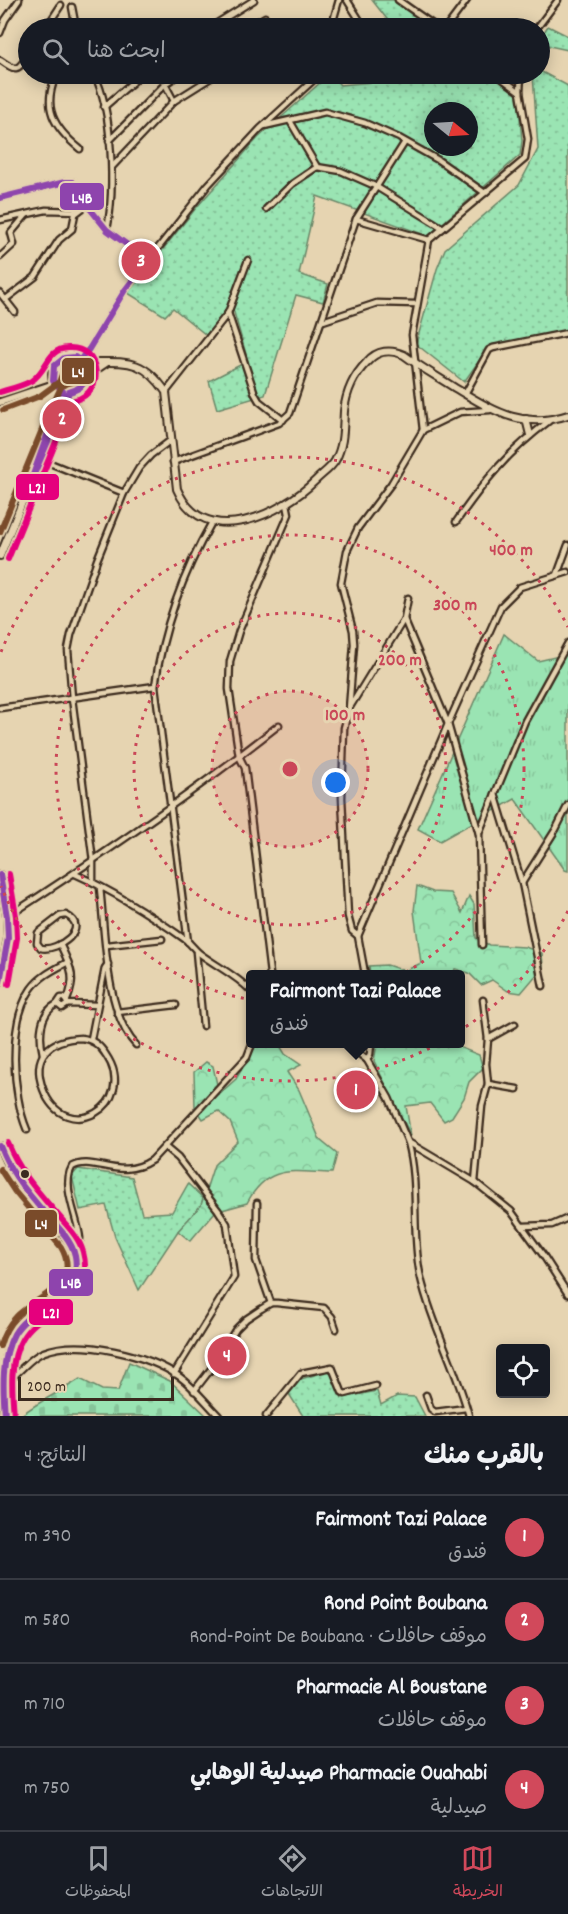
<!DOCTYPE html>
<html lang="ar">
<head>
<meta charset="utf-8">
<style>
  :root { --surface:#171b24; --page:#20242c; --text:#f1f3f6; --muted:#9ea1a6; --line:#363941; --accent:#d1495b }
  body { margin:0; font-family:Dekko,"Playpen Sans Arabic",sans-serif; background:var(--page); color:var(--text); direction:rtl }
  .controls { position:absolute; right:18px; bottom:18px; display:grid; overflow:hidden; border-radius:6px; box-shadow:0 3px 15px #0003 }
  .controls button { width:54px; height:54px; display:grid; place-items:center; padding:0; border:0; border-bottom:2px solid var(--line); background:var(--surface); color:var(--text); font:30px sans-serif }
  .compass { position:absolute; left:424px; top:102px; width:54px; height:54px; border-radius:50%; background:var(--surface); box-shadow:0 3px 15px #0003; rotate:108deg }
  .scale { position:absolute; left:18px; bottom:15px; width:156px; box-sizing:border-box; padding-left:6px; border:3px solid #3b2a1e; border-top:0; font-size:16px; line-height:21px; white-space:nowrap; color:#3b2a1e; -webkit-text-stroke:4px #e6d4b1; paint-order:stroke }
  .you { position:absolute; left:336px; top:783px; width:21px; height:21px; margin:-15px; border:4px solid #fff; border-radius:50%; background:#1a73e8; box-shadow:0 0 0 9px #1a73e833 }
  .badge { display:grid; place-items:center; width:39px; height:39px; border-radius:50%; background:var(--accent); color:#fff; font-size:20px; font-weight:700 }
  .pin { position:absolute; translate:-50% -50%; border:3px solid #fff; box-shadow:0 2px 6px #0006 }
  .popup { position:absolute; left:246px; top:970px; width:219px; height:78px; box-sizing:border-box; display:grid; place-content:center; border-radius:6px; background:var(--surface); filter:drop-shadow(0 2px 4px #0005); font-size:20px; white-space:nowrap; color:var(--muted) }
  .popup b { font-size:22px; color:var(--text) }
  .popup::after { content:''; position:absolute; left:50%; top:100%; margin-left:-12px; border:12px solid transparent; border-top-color:var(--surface) }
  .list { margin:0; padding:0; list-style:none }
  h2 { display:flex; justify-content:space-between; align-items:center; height:78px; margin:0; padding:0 24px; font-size:26px }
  h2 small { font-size:20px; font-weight:400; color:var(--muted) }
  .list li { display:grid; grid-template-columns:39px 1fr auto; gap:18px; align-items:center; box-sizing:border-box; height:84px; padding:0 24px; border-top:2px solid var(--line) }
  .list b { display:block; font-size:22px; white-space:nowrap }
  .list p { margin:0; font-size:20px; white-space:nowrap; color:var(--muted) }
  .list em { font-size:20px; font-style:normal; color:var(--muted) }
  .icon { flex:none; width:33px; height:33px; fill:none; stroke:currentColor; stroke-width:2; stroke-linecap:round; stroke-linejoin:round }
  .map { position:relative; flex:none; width:568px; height:1416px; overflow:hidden; direction:ltr }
  .search { position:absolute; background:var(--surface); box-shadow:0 3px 15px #0003; left:18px; right:18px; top:18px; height:66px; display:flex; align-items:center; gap:15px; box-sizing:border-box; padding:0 21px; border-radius:33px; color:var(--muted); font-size:22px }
  .sheet { height:414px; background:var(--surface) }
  nav { display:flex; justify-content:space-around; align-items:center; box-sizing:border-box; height:84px; border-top:2px solid var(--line); background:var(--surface); font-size:16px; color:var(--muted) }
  nav a { display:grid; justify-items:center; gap:3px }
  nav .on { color:var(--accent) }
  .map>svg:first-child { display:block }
</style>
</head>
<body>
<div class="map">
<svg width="568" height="1416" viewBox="0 0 568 1416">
  <defs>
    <pattern id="grass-dots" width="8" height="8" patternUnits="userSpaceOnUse" patternTransform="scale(1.5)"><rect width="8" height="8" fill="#9ae4b3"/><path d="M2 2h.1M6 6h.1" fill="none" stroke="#86c49a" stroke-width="1.8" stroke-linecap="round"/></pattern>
    <pattern id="forest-crowns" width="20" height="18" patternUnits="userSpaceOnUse" patternTransform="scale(1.5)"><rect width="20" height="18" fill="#9ae4b3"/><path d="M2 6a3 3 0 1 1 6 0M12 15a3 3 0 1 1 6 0" fill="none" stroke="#86c49a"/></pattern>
    <pattern id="cemetery-stones" width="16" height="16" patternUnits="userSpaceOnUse" patternTransform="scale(1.5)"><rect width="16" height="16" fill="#9ae4b3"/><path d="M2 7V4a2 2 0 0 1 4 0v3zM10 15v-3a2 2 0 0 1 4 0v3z" fill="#86c49a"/></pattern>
    <pattern id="park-tufts" width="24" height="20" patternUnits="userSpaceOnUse" patternTransform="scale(1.5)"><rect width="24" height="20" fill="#9ae4b3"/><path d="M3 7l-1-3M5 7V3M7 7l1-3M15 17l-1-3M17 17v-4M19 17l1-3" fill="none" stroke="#86c49a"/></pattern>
  </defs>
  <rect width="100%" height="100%" fill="#e6d4b1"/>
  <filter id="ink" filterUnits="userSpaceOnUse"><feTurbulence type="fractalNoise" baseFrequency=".0167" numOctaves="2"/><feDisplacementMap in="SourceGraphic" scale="12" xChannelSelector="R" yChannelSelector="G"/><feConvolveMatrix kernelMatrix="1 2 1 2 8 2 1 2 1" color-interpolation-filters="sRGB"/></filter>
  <g filter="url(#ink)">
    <g fill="url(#grass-dots)" stroke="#6a8768" stroke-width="1.5" fill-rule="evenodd">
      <path d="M372,0H402L436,28H394Z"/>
      <path d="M548,26L568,36V50L540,44V38Z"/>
      <path d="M540,71L568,86V332L490,345L464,382L416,344L437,269L445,249L519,185L538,149L533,74H540Z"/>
      <path d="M330,74L340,85L406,79L411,74H491L518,95L522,141L520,155L428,236L317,196L299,274L328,284L323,302L296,295L265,395L217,409L209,381L248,361L233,309L206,335L173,308L165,316L128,293L196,208L258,138ZM433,111H469V147H433Z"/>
      <path d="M78,1169L132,1177L142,1214L172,1212L188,1184L203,1198L201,1206L178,1231L139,1290L115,1237L106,1205L80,1210L72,1176Z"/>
      <path d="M331,1370L342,1398L377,1391L381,1405L397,1396L415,1397L425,1416H303L289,1394L301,1379Z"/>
    </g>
    <g fill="url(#forest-crowns)" stroke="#6a8768" stroke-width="1.5">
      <path d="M417,886L433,892L451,893L462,913L469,896L474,904L476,938L489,945L525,947L542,953L543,967L521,993L508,991L492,980L481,985L469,973L455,969L453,974H370L369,966L387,965L405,971L421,963L414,911Z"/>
      <path d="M257,1044H279L285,1054L301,1065L287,1072L299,1090L320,1140L337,1154L332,1173C294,1172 268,1163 247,1203L215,1212L190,1241L178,1231L201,1205L214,1165L238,1141L230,1122L218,1111L203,1119L195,1107L194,1072L206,1062L213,1066L219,1094L236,1079Z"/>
      <path d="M377,1044H455L456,1046L479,1055L483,1068L469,1082L464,1098L452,1117L444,1121L430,1103L406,1106L411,1136L374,1061Z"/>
    </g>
    <path fill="url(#cemetery-stones)" stroke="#6a8768" stroke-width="1.5" d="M129,1362L170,1381L207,1416H20C39,1401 60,1392 80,1379L102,1390L118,1391Z"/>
    <path fill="url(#park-tufts)" stroke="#6a8768" stroke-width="1.5" d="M504,634L538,661L568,654V871L565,870L515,799L440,841L418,829Z"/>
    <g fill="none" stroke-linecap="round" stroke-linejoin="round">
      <g stroke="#3b2a1e" stroke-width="9">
        <g id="street">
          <path d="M347,0L364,27"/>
          <path d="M398,0L438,28"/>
          <path d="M72,7L76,28"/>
          <path d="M364,27L374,28"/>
          <path d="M46,28L61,5"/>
          <path d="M209,28L254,0"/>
          <path d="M247,28L265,17"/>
          <path d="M331,28L339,0"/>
          <path d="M446,28L467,0"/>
          <path d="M537,28L558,0"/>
          <path d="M0,33L5,20L19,0"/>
          <path d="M0,60C16,71 17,72 28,55"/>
          <path d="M57,74C41,107 54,128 80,149"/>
          <path d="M94,74C113,110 115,190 107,230"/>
          <path d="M496,74L520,92"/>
          <path d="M165,84L174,101"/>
          <path d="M104,107L142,74"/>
          <path d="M290,121L317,167"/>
          <path d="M264,126L325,112L365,123L399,138L438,160L485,193"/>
          <path d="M109,141L165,84L180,74"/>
          <path d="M112,167L174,101L217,74"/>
          <path d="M0,198L65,182H73L87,205L107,230L148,260"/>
          <path d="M266,209L292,184L317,167L341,171L375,186L443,228"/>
          <path d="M356,219L429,240"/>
          <path d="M0,220L46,210L78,211"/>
          <path d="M0,257L14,244L11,233L26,215"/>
          <path d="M0,293L15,312"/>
          <path d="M6,299L35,277L59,240L72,229L75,214L87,205"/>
          <path d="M228,313L255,394L259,401L283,420"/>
          <path d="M323,321L377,303L416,304"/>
          <path d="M80,360L89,349L125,290L208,185L260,129L320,74"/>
          <path d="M166,392L228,313L248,260"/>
          <path d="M465,394L489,350L493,348L567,333"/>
          <path d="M423,430L412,335L429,240L525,159L528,139L520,92L521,74"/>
          <path d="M40,459L124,493"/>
          <path d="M173,462L279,423L290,413L356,219L405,142"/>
          <path d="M456,522C486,479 507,453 549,421"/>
          <path d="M557,575L568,545"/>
          <path d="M404,619L448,724L479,834L482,945"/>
          <path d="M350,707L404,619L408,598"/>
          <path d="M0,708L155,686"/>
          <path d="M495,794L522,883L543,986"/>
          <path d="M479,833L525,721L568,643"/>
          <path d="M75,874C113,891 151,915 186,940C191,944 194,949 199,953C216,966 236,975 251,991"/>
          <path d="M93,882V861L72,698L68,650L71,635L97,560L124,493L139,468L151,455L171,440"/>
          <path d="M522,883L556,829L568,805"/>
          <path d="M100,888C105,931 105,1013 136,1045"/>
          <path d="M66,915C92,928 57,952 41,948L37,943L38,933L60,916Z"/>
          <path d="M7,917C100,857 192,794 279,725"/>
          <path d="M358,936L352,931L348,916L342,798L344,728L349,709L354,644L353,631L341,583L347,551L358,528L391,484L423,430L460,412L490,410"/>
          <path d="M188,942L155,686C163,628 183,573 212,522"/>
          <path d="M60,944C70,966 77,976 67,1000"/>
          <path d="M107,945L162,939"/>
          <path d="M196,952L203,1026"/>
          <path d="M270,974L245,768L239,756L229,689L230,661L239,631L289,514L287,504"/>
          <path d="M365,974L358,936L448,724L501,606L520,587L568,572"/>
          <path d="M68,1004L64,998H61L57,1004L62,1008L68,1004L97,1005"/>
          <path d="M117,1012L176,1005"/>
          <path d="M81,1038C92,1039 100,1045 106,1055C140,1105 65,1148 43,1089C31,1056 49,1039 81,1038Z"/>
          <path d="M91,1039L105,968L108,964"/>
          <path d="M488,1039L515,1024"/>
          <path d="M347,1044L367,1060L389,1098L408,1142L475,1182L511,1211L543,1255L568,1294"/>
          <path d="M43,1054C39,1037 39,1013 57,1004"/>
          <path d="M367,1060L370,1054L371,1044"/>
          <path d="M488,1084L517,1089"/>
          <path d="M27,1130C12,1095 8,1022 31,989C40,976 55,969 68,962"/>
          <path d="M408,1142C420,1185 411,1230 420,1274C431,1323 456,1367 469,1416"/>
          <path d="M165,1147L178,1158L218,1210L227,1224L234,1277L174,1374"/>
          <path d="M475,1182L482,1106L488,1084L486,1064L488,1039L483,1000"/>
          <path d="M257,1203L256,1260L271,1303"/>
          <path d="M523,1226L552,1225L568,1218"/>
          <path d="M76,1257C78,1251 80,1244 80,1238C78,1218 61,1186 72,1167C93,1154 119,1182 152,1160L247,1057L252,1044"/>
          <path d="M4,1380C17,1379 28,1357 44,1352C80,1338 149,1355 180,1377C195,1388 206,1403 219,1416"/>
          <path d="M194,1391L211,1369L236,1329L246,1319L261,1309L271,1303H277L324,1308L332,1317L336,1329"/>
          <path d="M426,1395L431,1409L435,1412L466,1408"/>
          <path d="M266,1416L301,1373L332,1367L342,1392L345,1394L376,1386"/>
        </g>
      </g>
      <g stroke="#3b2a1e" stroke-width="10">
        <g id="secondary">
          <circle cx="70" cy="374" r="18"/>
          <path d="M83,362C122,363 141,355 166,392L177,489C204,552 282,514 316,480C322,474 331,468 335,461C344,445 343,428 344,411C346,393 354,375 367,362C377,350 391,349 404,355C420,367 438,377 455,388C494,411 522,430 568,415"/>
          <path d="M88,375L106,363"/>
          <path d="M0,402L54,384"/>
          <path d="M526,419L530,435"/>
          <path d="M0,556L40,459L63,391"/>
          <path d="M0,875L7,917L8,938L0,982"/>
          <path d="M0,1146C9,1175 33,1199 52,1222C61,1232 72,1243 75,1256C86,1300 29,1304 14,1334C2,1358 3,1390 5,1416"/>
        </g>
      </g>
      <use href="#street" stroke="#e6d4b1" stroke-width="4.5"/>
      <use href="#secondary" stroke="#e6d4b1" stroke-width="6"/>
      <g stroke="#e6d4b1" stroke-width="10">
        <g id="bus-1">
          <path d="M0,198L65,182H73L87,205L107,230L148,260"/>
          <path d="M75,357C92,369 89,387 69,392L29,486L63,391L53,381L54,366L64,358Z"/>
          <path d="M80,360L89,349L125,290L148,260"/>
          <path d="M0,875L7,917L8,938L0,982"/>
          <path d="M0,1146C8,1168 22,1186 37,1204C49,1219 71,1236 75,1256C83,1299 31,1304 14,1334C1,1358 3,1390 5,1416"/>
        </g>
      </g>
      <g stroke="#e6d4b1" stroke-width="10">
        <g id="bus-2">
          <path d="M0,532L46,420L61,387L65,384L76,381L78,371L72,366L65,367L59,382L40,396L3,410"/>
          <path d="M0,1169L15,1192L61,1247C83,1285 36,1296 16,1317C8,1325 3,1335 0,1346"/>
        </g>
      </g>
      <g stroke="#e6d4b1" stroke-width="10">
        <g id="bus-3">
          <path d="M0,392C10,389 22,386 31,381C48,371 46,349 68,348C101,346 106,392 75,400L62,427L8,559"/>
          <path d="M9,984L17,938L16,916L9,874"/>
          <path d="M8,1143C19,1171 38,1192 57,1214C67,1226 79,1237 83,1252C97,1304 41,1305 22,1339C9,1361 12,1391 14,1415"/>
        </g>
      </g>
      <use href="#bus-1" stroke="#8e44ad" stroke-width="6"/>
      <use href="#bus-2" stroke="#7a4b2a" stroke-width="6"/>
      <use href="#bus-3" stroke="#e5007d" stroke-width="6"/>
    </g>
  </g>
  <circle cx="290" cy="769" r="78" fill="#ca4758" fill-opacity=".12"/>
  <g fill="none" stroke="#ca4758" stroke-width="3" stroke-dasharray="3 6">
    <circle cx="290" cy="769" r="78"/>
    <circle cx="290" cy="769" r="156"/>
    <circle cx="290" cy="769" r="234"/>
    <path d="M568 911A312 312 0 0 1 1 886M1 652A312 312 0 0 1 568 627"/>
  </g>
  <circle fill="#3b2a1e" stroke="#e6d4b1" stroke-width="2" cx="25" cy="1174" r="5"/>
  <circle cx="290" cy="769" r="9" fill="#ca4758" stroke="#e6d4b1" stroke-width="3"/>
  <g font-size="18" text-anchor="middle" font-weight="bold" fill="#ca4758" stroke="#e6d4b1" stroke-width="6" stroke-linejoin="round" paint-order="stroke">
    <text x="511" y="555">400 m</text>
    <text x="455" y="610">300 m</text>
    <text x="400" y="665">200 m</text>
    <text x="345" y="720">100 m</text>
  </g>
  <g stroke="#e6d4b1" stroke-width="2">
    <rect x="59" y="182" width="46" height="29" rx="6" fill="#8e44ad"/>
    <rect x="61" y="357" width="34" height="28" rx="6" fill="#7a4b2a"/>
    <rect x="15" y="473" width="45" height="28" rx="6" fill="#e5007d"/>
    <rect x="24" y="1209" width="34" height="29" rx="6" fill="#7a4b2a"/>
    <rect x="48" y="1268" width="46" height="29" rx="6" fill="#8e44ad"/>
    <rect x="28" y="1298" width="46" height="28" rx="6" fill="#e5007d"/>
  </g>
  <g font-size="16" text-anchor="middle" font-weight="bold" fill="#fff">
    <text x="82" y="203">L4B</text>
    <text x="78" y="377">L4</text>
    <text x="37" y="493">L21</text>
    <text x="41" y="1229">L4</text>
    <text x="71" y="1288">L4B</text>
    <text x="51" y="1318">L21</text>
  </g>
</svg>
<div class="controls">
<button><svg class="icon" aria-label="locate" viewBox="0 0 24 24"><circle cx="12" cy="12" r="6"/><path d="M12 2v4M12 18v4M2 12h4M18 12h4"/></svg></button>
</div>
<svg class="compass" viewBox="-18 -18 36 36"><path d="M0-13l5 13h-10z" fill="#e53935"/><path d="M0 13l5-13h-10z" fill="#9ea1a6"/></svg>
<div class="scale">200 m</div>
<div class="you"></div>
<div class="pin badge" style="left:356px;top:1090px">1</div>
<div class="popup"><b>Fairmont Tazi Palace</b>فندق</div>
<div class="pin badge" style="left:62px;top:419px">2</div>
<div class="pin badge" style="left:141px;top:261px">3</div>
<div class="pin badge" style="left:227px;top:1356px">4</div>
<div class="search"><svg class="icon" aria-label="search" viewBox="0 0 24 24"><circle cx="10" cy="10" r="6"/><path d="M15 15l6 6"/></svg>ابحث هنا</div>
</div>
<section class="sheet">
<h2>بالقرب منك<small>النتائج: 4</small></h2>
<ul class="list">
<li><span class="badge">1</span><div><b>Fairmont Tazi Palace</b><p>فندق</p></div><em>390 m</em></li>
<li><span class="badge">2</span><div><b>Rond Point Boubana</b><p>موقف حافلات · Rond-Point De Boubana</p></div><em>580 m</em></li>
<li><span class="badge">3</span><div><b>Pharmacie Al Boustane</b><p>موقف حافلات</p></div><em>710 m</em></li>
<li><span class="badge">4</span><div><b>Pharmacie Ouahabi صيدلية الوهابي</b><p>صيدلية</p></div><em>750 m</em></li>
</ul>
</section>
<nav>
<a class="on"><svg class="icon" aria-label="map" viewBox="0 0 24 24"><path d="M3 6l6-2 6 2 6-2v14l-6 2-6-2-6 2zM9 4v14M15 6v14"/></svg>الخريطة</a>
<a><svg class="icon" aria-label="directions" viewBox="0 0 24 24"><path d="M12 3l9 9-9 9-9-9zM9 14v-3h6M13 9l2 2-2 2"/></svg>الاتجاهات</a>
<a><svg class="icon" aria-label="saved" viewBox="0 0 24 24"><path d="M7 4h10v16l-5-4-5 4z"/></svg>المحفوظات</a>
</nav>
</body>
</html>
